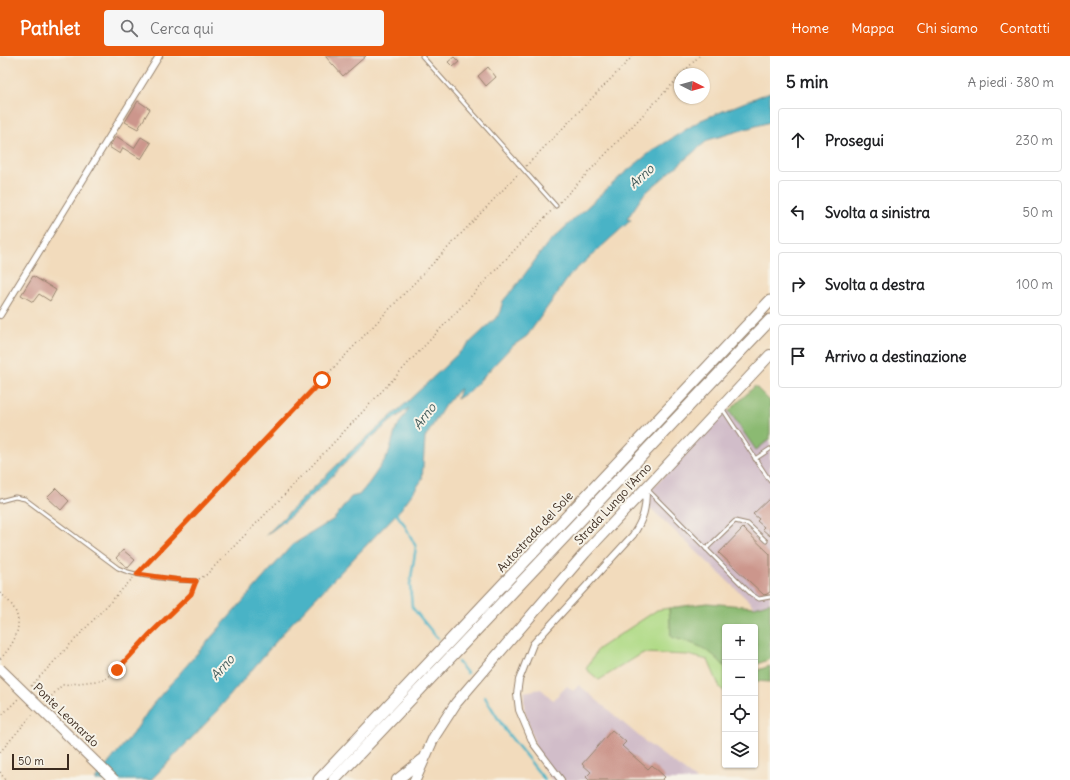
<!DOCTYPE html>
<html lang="it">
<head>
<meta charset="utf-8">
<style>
  :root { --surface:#fff; --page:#f6f6f6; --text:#202124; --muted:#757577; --line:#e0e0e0; --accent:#ea580c }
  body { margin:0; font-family:Delius,sans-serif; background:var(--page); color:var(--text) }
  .controls { position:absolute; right:12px; bottom:12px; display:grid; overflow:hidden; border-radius:4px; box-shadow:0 1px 3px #0004 }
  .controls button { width:36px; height:36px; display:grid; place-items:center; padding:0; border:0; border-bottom:1px solid var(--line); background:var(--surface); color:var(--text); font:20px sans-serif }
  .compass { position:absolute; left:674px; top:12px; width:36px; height:36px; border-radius:50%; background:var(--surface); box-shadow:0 1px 3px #0004; rotate:96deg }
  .scale { position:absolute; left:12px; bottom:10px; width:57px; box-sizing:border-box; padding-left:4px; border:2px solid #3b2a1e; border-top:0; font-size:11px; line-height:14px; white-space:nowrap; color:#3b2a1e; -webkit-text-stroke:3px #f7f3e8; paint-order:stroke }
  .stop { position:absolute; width:12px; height:12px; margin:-9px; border:3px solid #ea580c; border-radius:50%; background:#fff }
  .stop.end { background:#ea580c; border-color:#fff; box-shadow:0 1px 4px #0008 }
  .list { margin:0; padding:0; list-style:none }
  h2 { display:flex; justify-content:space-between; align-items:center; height:52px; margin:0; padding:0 16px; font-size:17px }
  h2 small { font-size:13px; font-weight:400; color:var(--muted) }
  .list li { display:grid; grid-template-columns:26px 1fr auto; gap:12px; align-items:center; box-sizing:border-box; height:64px; margin:0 8px 8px; padding:0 8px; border:1px solid var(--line); border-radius:4px }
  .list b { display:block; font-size:15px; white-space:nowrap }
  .list em { font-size:13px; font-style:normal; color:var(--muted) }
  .icon { flex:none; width:22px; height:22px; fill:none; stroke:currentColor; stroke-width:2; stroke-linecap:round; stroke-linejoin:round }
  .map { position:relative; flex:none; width:770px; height:724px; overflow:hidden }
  header { display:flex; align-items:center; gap:24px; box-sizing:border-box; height:56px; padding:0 20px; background:var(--accent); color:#fff }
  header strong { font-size:19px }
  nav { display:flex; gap:22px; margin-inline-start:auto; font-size:14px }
  .search { width:280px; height:36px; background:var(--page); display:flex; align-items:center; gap:10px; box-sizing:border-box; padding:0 14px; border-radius:4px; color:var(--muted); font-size:15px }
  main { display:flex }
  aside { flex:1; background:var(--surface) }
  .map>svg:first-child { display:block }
</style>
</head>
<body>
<header>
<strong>Pathlet</strong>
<div class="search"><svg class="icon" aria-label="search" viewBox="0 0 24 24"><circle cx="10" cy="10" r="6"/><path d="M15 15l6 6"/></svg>Cerca qui</div>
<nav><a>Home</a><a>Mappa</a><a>Chi siamo</a><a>Contatti</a></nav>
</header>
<main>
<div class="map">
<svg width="770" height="724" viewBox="0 0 770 724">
  <rect width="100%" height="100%" fill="#f7f3e8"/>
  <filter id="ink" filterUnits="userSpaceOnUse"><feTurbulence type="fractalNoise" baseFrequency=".025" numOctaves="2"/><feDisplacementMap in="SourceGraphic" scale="8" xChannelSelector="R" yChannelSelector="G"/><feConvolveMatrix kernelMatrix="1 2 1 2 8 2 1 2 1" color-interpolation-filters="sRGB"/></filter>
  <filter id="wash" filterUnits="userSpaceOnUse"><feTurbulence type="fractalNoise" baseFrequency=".012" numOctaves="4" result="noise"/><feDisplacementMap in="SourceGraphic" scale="16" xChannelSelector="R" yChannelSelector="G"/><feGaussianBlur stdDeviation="0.9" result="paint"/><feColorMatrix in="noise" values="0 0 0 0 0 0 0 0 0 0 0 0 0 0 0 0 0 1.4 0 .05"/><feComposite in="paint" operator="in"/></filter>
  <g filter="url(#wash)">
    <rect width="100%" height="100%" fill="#f2dbbc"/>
    <g fill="#d1bdc9">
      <path d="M727,353L756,394L770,383V546L755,551L642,444Z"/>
      <path d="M579,629L648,688L697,724H552L541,709L524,652V636L541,633L553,644L567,630L573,635Z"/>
    </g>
    <path fill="#afda85" stroke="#758252" d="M669,552L671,581C689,586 716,591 725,611C727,617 725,629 725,636L720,632L708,604L688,599L643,597L599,624L586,613L598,593L657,554Z"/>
    <g fill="#8bba72" stroke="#637248">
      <path d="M755,330L770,345V383L756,394L729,355Z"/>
      <path d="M770,546V603L755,609V571H725V611C708,591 695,588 671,581L669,552L707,547L755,551Z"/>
      <path d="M770,610V626L755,625V615Z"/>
    </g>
    <path fill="#49b3c6" stroke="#426e72" d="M770,36V66L708,84L644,138L627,163L631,164L571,218L527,280L511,291L470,335L457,343L460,332L445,349L425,382L422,424L401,453L290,569L210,663L151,724H95L137,672L152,649L292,489L334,463L351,441L359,439L369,427L388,399L396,373L409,352C356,387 318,443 265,480L348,398L405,348L499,259L503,245L519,226L547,188L622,119L652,95L701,64Z"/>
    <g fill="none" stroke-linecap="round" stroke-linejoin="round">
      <g stroke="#49b3c6" stroke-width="2.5">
        <path d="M394,455L404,468L416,491L410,528L412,551L438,583"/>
        <path d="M458,606L467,617"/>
        <path d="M485,641L505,674L545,724"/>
      </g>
    </g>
    <g id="blocks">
      <g fill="#cc968c">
        <path d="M325,0H366L343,20Z"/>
        <path d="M454,1L459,6L453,11L448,6Z"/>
        <path d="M488,11L496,21L486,30L478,20Z"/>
        <path d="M138,45L150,53L138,73L125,66Z"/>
        <path d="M116,80L134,92L141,81L151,87L141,103L123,92L120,98L109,91Z"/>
        <path d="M33,220L56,234L50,245L39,238L33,246L21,239Z"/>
        <path d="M56,432L69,445L61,454L47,441Z"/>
        <path d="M770,442V480L762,473L764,471L757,465L759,463L753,458Z"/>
        <path d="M743,472L770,498V536L767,538L764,539L719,497Z"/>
        <path d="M123,494L135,504L128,512L116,502Z"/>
        <path d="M612,674L626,686L622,690L648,713L652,709L665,721L662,724H589L586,721L591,716L582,708Z"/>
      </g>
    </g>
  </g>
  <g filter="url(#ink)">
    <use href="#blocks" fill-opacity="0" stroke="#96826d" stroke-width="1"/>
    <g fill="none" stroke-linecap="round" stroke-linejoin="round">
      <g stroke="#96826d" stroke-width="5">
        <g id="service">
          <path d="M422,0L556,150"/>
          <path d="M722,352L770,425"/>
          <path d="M755,403L770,393"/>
          <path d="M647,433L751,538L759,543L770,541"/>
          <path d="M0,445L15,441L25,443L118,512C136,521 175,524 196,525"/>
          <path d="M706,493L735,465L748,468L766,485"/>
        </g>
      </g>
      <g stroke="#96826d" stroke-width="8">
        <g id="minor">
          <path d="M0,259L159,0"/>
          <path d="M561,724L533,687L519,654L517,638L519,624L533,588L633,479C644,462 646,453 646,432"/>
        </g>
      </g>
      <g stroke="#96826d" stroke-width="12">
        <g id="primary">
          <path d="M397,724L422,704"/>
          <path d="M415,724L434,681L456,647L585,497L770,299"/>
        </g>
      </g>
      <g stroke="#96826d" stroke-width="13">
        <g id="motorway">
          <path d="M319,724L770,245"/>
          <path d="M334,724L770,264"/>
        </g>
      </g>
      <g stroke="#96826d" stroke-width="1.5" stroke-dasharray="1 3" stroke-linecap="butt">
        <path d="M682,18L699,0"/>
        <path d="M526,110L633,0"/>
        <path d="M560,146L680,20"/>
        <path d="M141,514L519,117"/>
        <path d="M199,523L206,519L291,432L553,153"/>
        <path d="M0,537C27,558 21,581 0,603"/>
        <path d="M31,630L133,522"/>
        <path d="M46,646L62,629L104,624L117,614L150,578L191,538L194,530"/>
        <path d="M0,661L18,643"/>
        <path d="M0,696L33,658"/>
        <path d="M0,716L5,724"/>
      </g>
      <use href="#service" stroke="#fff" stroke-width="3"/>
      <use href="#minor" stroke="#fff" stroke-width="6"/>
      <use href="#primary" stroke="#fff" stroke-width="10"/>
      <use href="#motorway" stroke="#fff" stroke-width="11"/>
      <g stroke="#96826d" stroke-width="12" stroke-linecap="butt">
        <path id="primary-bridge" d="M0,613L114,724"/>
      </g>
      <use href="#primary-bridge" stroke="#fff" stroke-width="10"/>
    </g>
  </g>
  <g fill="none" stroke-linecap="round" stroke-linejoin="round" filter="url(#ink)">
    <path stroke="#ea580c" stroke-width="5" d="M117,614L150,578L191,538L196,525L181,524L137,518L322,324"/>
  </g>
  <g text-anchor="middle" stroke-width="4" stroke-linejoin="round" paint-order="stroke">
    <g font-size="12" fill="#3b2a1e" stroke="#f7f3e8">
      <text transform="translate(613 448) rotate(-47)" y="4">Strada Lungo l'Arno</text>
      <text transform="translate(535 476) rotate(-47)" y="4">Autostrada del Sole</text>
      <text transform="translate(66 659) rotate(44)" y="4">Ponte Leonardo</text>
    </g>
    <g font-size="13" font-style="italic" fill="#405a59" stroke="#f7f3e8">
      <text transform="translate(641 120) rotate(-42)" y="5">Arno</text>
      <text transform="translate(424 360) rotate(-52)" y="5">Arno</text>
      <text transform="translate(222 611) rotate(-48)" y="5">Arno</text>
    </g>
  </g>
</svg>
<div class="controls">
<button>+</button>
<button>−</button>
<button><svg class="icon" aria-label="locate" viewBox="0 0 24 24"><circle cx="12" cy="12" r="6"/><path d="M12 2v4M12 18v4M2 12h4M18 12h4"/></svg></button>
<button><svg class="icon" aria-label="layers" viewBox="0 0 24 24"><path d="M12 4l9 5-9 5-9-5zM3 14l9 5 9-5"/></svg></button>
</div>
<svg class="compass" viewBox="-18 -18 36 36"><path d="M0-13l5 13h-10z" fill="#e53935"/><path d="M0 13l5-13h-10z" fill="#757577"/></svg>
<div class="scale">50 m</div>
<div class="stop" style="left:322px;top:324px"></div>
<div class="stop end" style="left:117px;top:614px"></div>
</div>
<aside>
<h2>5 min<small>A piedi · 380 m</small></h2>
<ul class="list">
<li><svg class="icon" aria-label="ahead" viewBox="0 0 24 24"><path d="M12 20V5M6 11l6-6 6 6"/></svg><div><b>Prosegui</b></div><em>230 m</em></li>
<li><svg class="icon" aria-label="left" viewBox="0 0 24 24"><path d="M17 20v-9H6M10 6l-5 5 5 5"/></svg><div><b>Svolta a sinistra</b></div><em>50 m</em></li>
<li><svg class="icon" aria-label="right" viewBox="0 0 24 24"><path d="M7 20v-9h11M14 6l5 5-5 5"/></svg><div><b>Svolta a destra</b></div><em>100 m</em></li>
<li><svg class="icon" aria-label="arrive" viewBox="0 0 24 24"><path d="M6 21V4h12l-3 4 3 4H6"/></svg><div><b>Arrivo a destinazione</b></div></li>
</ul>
</aside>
</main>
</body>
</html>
